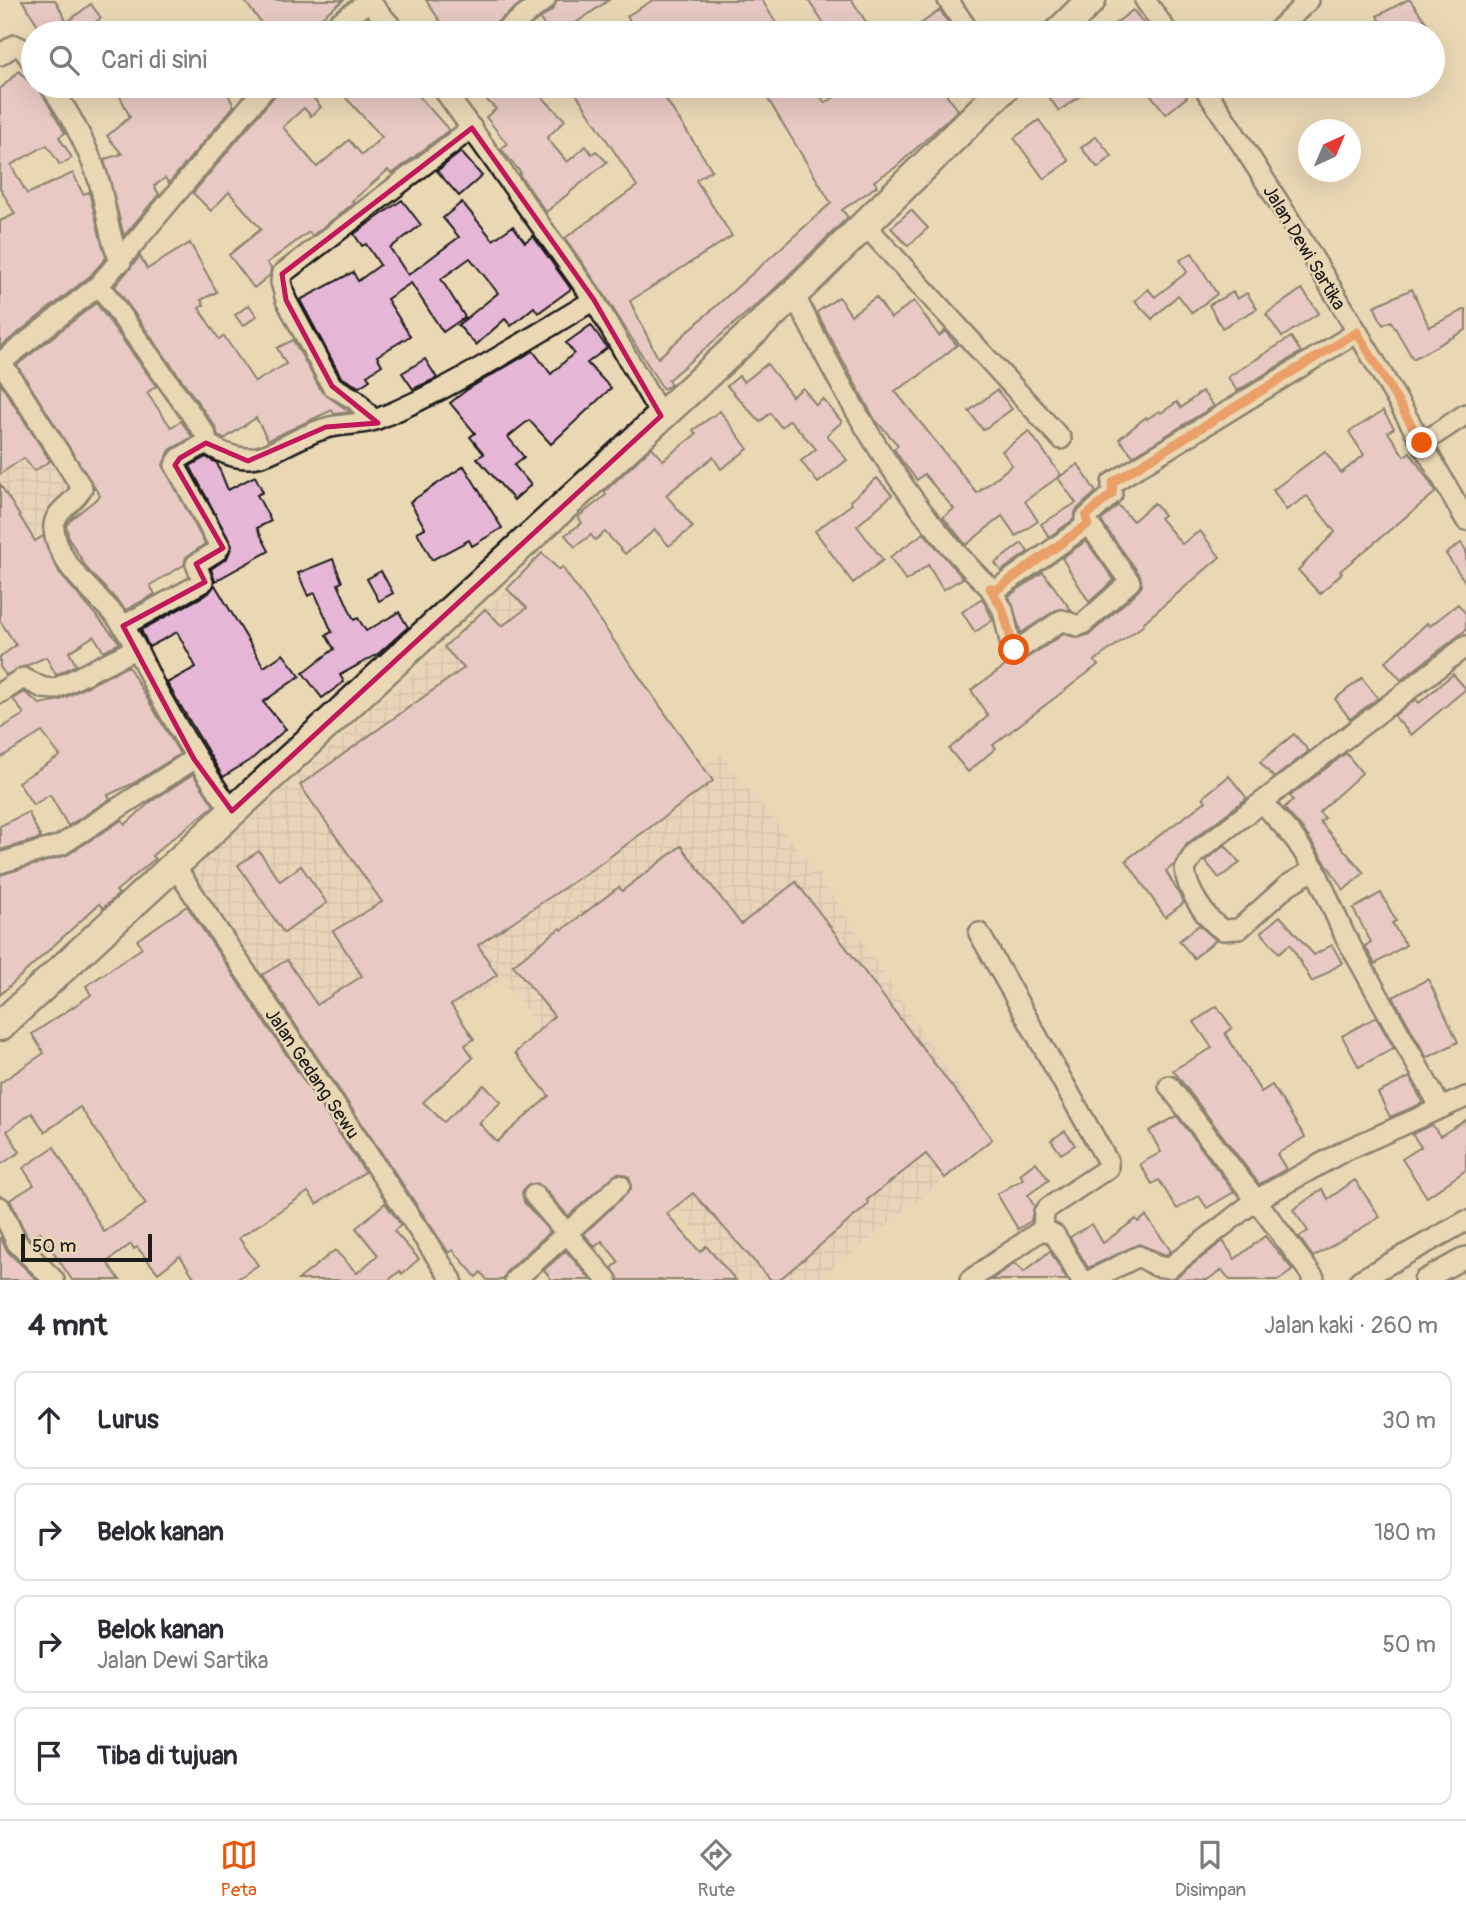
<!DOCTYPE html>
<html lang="id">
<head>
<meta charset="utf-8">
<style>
  :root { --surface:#fff; --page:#f2f2f3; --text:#2b2b33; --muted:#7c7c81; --line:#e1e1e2; --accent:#ea580c }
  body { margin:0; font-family:Pangolin,sans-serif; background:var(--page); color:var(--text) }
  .compass { position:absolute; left:1298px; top:119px; width:63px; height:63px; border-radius:50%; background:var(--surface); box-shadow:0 7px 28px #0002; rotate:44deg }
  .scale { position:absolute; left:21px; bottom:18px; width:131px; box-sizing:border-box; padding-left:7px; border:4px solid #1c1c1c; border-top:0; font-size:19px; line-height:24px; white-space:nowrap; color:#1c1c1c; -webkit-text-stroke:5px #ead8b5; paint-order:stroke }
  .stop { position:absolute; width:21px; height:21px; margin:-16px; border:5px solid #ea580c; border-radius:50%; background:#fff }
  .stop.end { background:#ea580c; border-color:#fff; box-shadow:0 2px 7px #0008 }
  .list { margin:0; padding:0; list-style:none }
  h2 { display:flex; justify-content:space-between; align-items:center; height:91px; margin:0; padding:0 28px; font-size:30px }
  h2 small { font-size:23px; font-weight:400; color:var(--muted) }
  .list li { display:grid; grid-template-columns:46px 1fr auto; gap:21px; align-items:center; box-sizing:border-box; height:98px; margin:0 14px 14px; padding:0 14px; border:2px solid var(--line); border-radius:14px }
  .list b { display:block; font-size:26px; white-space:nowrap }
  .list p { margin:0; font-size:23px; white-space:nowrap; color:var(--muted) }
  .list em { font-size:23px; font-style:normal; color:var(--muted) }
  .icon { flex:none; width:38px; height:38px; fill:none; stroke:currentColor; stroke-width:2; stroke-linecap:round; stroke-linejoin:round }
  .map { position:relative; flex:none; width:1466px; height:1280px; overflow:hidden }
  .search { position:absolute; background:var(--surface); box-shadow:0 7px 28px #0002; left:21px; right:21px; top:21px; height:77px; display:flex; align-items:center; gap:18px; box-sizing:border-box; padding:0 24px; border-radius:38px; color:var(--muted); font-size:26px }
  .sheet { height:539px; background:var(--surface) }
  nav { display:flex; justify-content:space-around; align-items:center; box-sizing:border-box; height:98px; border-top:2px solid var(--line); background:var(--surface); font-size:19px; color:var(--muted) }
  nav a { display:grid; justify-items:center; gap:4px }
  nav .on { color:var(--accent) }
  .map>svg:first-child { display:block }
</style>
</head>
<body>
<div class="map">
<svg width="1466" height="1280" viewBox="0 0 1466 1280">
  <defs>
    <pattern id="industrial-grid" width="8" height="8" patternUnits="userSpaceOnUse" patternTransform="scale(1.75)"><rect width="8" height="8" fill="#e9cebf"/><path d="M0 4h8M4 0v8" fill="none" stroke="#c7b0a4"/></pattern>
  </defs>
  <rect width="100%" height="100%" fill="#ead8b5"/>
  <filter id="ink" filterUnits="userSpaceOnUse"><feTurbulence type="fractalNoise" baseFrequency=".0143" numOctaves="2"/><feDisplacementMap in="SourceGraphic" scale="14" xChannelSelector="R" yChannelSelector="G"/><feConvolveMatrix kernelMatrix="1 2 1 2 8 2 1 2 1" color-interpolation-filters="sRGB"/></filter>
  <g filter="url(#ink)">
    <g fill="url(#industrial-grid)">
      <path d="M45,448L74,491L37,536L0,560V475Z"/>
      <path d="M549,553L694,773L720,754L820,876L994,1140L818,1280H734L502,980L332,1079L188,874Z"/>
    </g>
    <g fill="#e6b6d7" stroke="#1c1c1c" stroke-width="2">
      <path d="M22,0H55L67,22L91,4L101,18L80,33H43Z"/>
      <path d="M244,0H344L311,25L312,33H249L262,24Z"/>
      <path d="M426,0H525L483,33H448Z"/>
      <path d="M557,0H609L573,25L579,33H549L540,19L553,9Z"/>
      <path d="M653,0H762L782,33H638L627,16Z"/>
      <path d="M808,0H852L873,33H830Z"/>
      <path d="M1407,0H1410L1434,33H1387L1377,16Z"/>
      <path d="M940,10L955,33H908Z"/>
      <path d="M1133,10L1152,33H1103Z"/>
      <path d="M19,71L33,86H38L65,133L59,137L72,158L60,165L47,145L11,165L27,194L73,173L83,194L89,192L106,258L90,276L0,347V221L15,214L0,188V89Z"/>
      <path d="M115,86H224L234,106L169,183L165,178L154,186L159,194L124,236L104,159L122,154L107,136L130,117Z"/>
      <path d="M279,86H303L321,107L311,116L304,108L283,127L317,167L349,140L362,155L382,137L335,86H410L449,130L392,174L388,170L352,201L354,203L312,236L309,232L267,263L271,268L270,275L254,288L229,255L261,229L229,192L211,211L193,193L276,94Z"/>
      <path d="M472,86H540L547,95L543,98L565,120L547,138L567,162L586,146L592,154L596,151L607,162L546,212L519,174L521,173L501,149L507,144L486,117L496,109Z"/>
      <path d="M571,86H685L665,98L712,170L696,180L732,236L630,301L658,358L831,203L760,86H814L825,103L852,86H940L958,110L896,167L874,181L877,186L842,210L848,217L769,294L668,380L671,385L663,389L604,294L565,238L637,186Z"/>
      <path d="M1053,86H1094L1059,111L1045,92Z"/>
      <path d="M1163,86H1178L1187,97L1166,114L1151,95Z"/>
      <path d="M1039,120L1069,161L1044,179L1014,138Z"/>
      <path d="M1096,136L1112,156L1098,168L1081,148Z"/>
      <path d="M461,152L482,176L459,196L437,171Z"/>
      <path d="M402,200L421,225L390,248L408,275L459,237L443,218L462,202L493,240L513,226L525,242L533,236L571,289L538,313L534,307L511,326L505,319L476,345L458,325L498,293L470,258L441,279L465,317L443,332L411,283L387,299L410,336L377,356L382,365L367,375L370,380L359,387L341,377L300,300L353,272L358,281L380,265L366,244L362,246L354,234Z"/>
      <path d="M911,210L928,228L908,246L891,228Z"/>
      <path d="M190,243L217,292L201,300L204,305L199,308L219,339L224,336L255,382L286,364L277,348L293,340L322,392L350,412L334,414L332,410L268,440L256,418L224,439L218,436L216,428L115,286L140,256L147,269Z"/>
      <path d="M1192,253L1217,294L1192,313L1178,295L1152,319L1135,301L1148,289L1155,297L1187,272L1180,260Z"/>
      <path d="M1302,289L1319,313L1282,337L1266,314Z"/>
      <path d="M1412,289L1429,327L1466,309V330L1413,359L1391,321L1383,325L1374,306Z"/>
      <path d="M1233,292L1237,299L1247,293L1257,309L1222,328L1209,305Z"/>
      <path d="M839,297L851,315L876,297L891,318L914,301L939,336L945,331L957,345L919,376L895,391L977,493L1012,465L1002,451L1029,431L1061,475L1025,501L1038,521L1016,536L1002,516L966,545L943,517L954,509L924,474L917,480L902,461L894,449L898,445L875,420L825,328L817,312Z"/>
      <path d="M96,303L156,386L147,393L171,427L181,421L192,437L170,450L163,465L205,544L186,557L184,565L150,585L155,594L126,610L88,570L69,539L66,526L70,520L100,496L17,365Z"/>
      <path d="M249,305L257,316L243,326L235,315Z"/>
      <path d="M591,325L607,348L587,363L611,388L551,444L529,420L508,437L524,457L514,465L531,485L514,500L477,458L484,454L470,437L475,433L450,403L468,389L533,351L551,374L574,353L566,343Z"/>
      <path d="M1291,337L1301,352L1237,391L1228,377Z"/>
      <path d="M425,359L437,378L413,389L402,373Z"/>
      <path d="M767,364L792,396L803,388L816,405L823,399L842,422L827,435L847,460L818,483L801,461L816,449L790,420L781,427L770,413L760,422L727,386L739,376L744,382Z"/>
      <path d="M0,383L50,461L34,471L24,458L0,474Z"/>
      <path d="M997,390L1012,409L983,430L969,411Z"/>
      <path d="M1202,391L1214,406L1133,456L1119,439L1146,417L1147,419L1159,411L1161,413L1177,402L1181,408Z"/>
      <path d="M720,411L748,449L721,469L713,457L666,495L693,527L669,546L655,530L625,554L605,532L595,540L591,535L575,547L565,535L582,523L578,517L606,495L604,492L652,447L663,460L696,434L693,430Z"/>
      <path d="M1383,411L1394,428L1388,432L1404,456L1410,452L1436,492L1340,571L1342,573L1320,594L1298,570L1335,532L1307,496L1286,510L1273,490L1325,451L1341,473L1364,455L1349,432Z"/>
      <path d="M206,457L217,463L228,490L255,476L263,492L257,495L271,521L257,528L269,551L215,581L211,569L227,558L232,546L190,466Z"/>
      <path d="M1078,464L1096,492L1076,510L1073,520L1049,537L1041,524L1076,503L1058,478Z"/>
      <path d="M464,466L502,528L472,546L469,540L432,560L417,532L425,528L410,502Z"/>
      <path d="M877,478L892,495L857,526L883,560L853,583L815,531L852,504L850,501Z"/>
      <path d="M0,484L35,541L43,536L60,574L120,643L103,651L94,636L69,652L76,665L56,675L46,657L6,675L0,667V657L16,645L0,621Z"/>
      <path d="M1154,503L1164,515L1160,518L1182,544L1200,531L1220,557L1143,623L1144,625L1094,661L1098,665L993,745L996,748L968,772L949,749L988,716L971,690L1011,662L1022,661L1064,634L1078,638L1090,634L1138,591L1142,586L1140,575L1101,521L1118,505L1133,521Z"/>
      <path d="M924,533L963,578L943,590L928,565L906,581L890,557Z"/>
      <path d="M1086,541L1114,580L1089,602L1062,558Z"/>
      <path d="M1022,543L1028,552L1001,571L995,563Z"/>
      <path d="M1461,543L1466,550V583L1446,554Z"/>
      <path d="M542,553L559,570L562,567L713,781L600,864L478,945L497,975L451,1005L474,1039L465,1045L473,1058L423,1102L444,1122L484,1085L501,1102L479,1123L497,1142L549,1096L515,1053L554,1016L513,965L560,928L562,930L619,887L622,891L681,846L741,924L796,882L992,1139L945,1178L926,1154L867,1200L869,1204L779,1280H771L693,1193L667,1214L700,1252L706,1246L736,1280H619L612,1268L619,1262L602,1241L595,1247L584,1234L631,1189L629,1177L618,1173L568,1216L543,1187L537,1183L527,1185L522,1192L524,1202L550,1232L507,1271L503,1280H487L481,1272L476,1277L453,1250L449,1253L262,975L287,960L317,1005L362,976L333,931L382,902L300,785L464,668L444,647L485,609L502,626L527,608L507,589Z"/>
      <path d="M333,559L342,582L338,584L354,620L358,618L366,631L399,612L408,627L378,654L340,675L344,682L322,698L303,673L334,649L326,635L332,632L315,593L308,596L298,573Z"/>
      <path d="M381,571L393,593L379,601L367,579Z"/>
      <path d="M1043,572L1071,610H1056L1021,633L1009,596Z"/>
      <path d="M215,585L264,667L283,654L300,676L263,702L286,729L253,758L223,777L167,683L196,667L177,632L149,647L141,630L209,593Z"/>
      <path d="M982,598L993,620L975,632L962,612Z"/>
      <path d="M1458,604L1466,614V630L1401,680L1385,662L1427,623L1430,626Z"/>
      <path d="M128,666L180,754L134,783L108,795L110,799L68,826L50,795L33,805L18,782L60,756L42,732L0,758V729L24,714L13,699L24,692L40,704L60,700Z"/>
      <path d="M1453,674L1466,689L1411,735L1394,716L1416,699L1419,703Z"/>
      <path d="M1362,678L1378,698L1350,719L1335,699Z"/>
      <path d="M1294,734L1309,751L1274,778L1260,762Z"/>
      <path d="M1346,753L1362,773L1319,812L1325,818L1320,822L1364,873L1344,890L1305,832L1284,808L1293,800L1290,796Z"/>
      <path d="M193,774L214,806L169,841L152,856L155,859L116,891L119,894L103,908L99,904L0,995V875L67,855L122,820L125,825L149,803Z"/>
      <path d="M1229,776L1247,798L1187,844L1174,865L1166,871L1184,903L1165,917L1126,860L1206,801L1203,797Z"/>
      <path d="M28,812L41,838L0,850V826Z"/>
      <path d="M1225,845L1240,863L1219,878L1205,861Z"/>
      <path d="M259,851L280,881L301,866L327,903L284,933L238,865Z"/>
      <path d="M1381,893L1396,921L1392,923L1406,945L1375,964L1365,946L1371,942L1353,909Z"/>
      <path d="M187,906L365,1172L317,1204L308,1192L239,1238L258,1265L236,1280H196L180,1256L158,1273L137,1247L134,1249L131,1244L107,1262L120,1280H72L40,1232L30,1239L27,1236L10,1200L34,1185L23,1168L54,1147L104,1232L146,1204L80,1107L45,1132L32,1113L7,1131L20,1152L0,1165V1083L44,1053L32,1034L91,995L86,986L142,948L137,940Z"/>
      <path d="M1280,916L1314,955L1332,945L1342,963L1312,982L1290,944L1279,953L1261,932Z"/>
      <path d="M1199,925L1216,940L1194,958L1179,941Z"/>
      <path d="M1428,979L1458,1042L1427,1058L1393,997Z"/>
      <path d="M1217,1006L1232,1028L1225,1033L1261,1092L1272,1085L1305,1137L1277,1154L1286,1169L1259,1184L1173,1070L1212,1048L1194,1022Z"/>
      <path d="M1376,1017L1394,1048L1359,1067L1342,1036Z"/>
      <path d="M1410,1077L1423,1103L1390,1117L1378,1093Z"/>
      <path d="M1177,1116L1234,1192L1207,1208L1199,1196L1177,1209L1159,1180L1152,1184L1140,1164L1161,1152L1149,1131Z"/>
      <path d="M1466,1120V1170L1427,1197L1402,1159L1421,1147L1412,1134L1432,1125L1440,1136Z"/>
      <path d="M1065,1131L1075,1145L1061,1154L1051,1140Z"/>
      <path d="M1036,1162L1049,1180L1028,1195L1034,1206L1031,1221L1018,1229L997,1194L1023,1179L1020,1174Z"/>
      <path d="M1355,1180L1380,1217L1313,1257L1299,1237L1308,1231L1293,1210L1322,1189L1328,1199Z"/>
      <path d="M385,1203L401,1225L394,1231L419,1259L402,1274L400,1271L389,1280H298L335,1250L357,1273L378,1255L356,1228Z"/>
      <path d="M1146,1216L1171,1251L1166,1255L1139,1244L1088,1268L1070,1237L1092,1224L1103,1243L1136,1219L1138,1222Z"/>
      <path d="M1265,1236L1293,1270L1279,1280H1230L1222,1270L1207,1280L1174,1279L1223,1241L1235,1259Z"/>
      <path d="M0,1237L8,1252L37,1280H0Z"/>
      <path d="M566,1251L591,1280H552L544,1270Z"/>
      <path d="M1050,1251L1067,1280H991L1015,1263L1024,1272Z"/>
    </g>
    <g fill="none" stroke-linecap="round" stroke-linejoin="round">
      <g stroke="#1c1c1c" stroke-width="24">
        <g id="minor">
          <path d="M368,0L397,33"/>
          <path d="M948,0L970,33"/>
          <path d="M1145,0L1168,33"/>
          <path d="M324,33L371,0"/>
          <path d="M502,33L545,0"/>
          <path d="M1275,33L1309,0"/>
          <path d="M0,55L15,45L23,49L33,63"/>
          <path d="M50,86C71,114 86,144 98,178C107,206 107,235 121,262"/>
          <path d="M441,86L594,300L661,416"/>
          <path d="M1203,86C1298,226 1382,373 1466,520"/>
          <path d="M865,225L1061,439"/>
          <path d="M99,285L206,435V443L180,458L175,465L220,546L217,551L196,564L203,582L123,626"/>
          <path d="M794,294C846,400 904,505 990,588L996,590L1088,524"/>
          <path d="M1,362L82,488C75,504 52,510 54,530C58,566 96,593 118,619C135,640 146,670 159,694C182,735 205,773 232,811"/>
          <path d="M0,363L99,285L267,86"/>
          <path d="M373,420L356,400L332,386L286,300L281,282L282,274L472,128"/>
          <path d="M206,443C257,477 274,445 323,429C340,423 358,426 375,420C452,389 523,342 594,300"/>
          <path d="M1422,443L1466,414"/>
          <path d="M990,588L1003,610L1011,646L1016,651L1062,620L1078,626L1084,623L1130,582L1085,519L1112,494V483L1357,332"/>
          <path d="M0,693L23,678L43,688L55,689L135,649"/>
          <path d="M1263,803L1295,839L1315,869L1288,885L1239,929L1223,930C1206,920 1186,889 1185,869L1194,854L1466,646"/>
          <path d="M0,863L61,845L194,759"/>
          <path d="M174,865L452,1280"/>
          <path d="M1315,869L1344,934L1441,1108"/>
          <path d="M979,933L1108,1162V1168L1048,1208L1044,1213L1043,1229"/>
          <path d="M534,1195L607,1280"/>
          <path d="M0,1207L17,1243L54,1280"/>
          <path d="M515,1280L620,1185"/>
          <path d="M970,1280L1043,1229L1055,1235L1081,1280"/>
          <path d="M1091,1280L1139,1256L1156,1266L1169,1268L1256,1200L1169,1086"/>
          <path d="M1312,1280L1314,1278L1256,1200L1344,1151L1466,1097"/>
          <path d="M1360,1280L1466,1221"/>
          <path d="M1424,1280L1466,1257"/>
        </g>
      </g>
      <g stroke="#1c1c1c" stroke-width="33">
        <g id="secondary">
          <path d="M1058,33L1091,0"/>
          <path d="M0,1026L794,294L1006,86"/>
        </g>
      </g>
      <use href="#minor" stroke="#ead8b5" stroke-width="19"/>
      <use href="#secondary" stroke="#ead8b5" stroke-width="28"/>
    </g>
  </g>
  <g fill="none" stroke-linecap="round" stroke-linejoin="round" filter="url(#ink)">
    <path stroke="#ea580c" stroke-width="9" d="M1014,650L1003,610L990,588L996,590L1088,524L1086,516L1112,494L1113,482L1357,332L1422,443"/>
  </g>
  <path d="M0 0H1466V1280H0ZM472,128L594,300L661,416L232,811L194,759L123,626L205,582L196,564L223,548L175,465L180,458L206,443L248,461L326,427L378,423L332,386L286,300L282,274Z" fill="#ead8b5" fill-opacity=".55" fill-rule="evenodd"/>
  <path fill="none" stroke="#c2185b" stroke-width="5" stroke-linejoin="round" d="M472,128L594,300L661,416L232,811L194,759L123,626L205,582L196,564L223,548L175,465L180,458L206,443L248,461L326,427L378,423L332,386L286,300L282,274Z"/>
  <g text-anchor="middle" stroke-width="5" stroke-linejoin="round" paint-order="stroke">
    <g font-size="19" fill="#1c1c1c" stroke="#ead8b5">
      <text transform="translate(1305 247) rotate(59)" y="7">Jalan Dewi Sartika</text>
      <text transform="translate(313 1073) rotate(56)" y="7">Jalan Gedang Sewu</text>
    </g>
  </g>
</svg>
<svg class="compass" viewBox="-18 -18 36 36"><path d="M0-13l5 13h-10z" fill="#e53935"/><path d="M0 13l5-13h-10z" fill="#7c7c81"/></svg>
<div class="scale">50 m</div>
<div class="stop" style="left:1014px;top:650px"></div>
<div class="stop end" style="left:1422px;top:443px"></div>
<div class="search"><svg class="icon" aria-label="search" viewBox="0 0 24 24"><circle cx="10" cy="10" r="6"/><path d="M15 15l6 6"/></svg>Cari di sini</div>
</div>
<section class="sheet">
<h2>4 mnt<small>Jalan kaki · 260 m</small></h2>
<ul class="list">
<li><svg class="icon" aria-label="ahead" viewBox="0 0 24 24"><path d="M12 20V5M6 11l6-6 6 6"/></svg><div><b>Lurus</b></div><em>30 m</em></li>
<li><svg class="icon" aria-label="right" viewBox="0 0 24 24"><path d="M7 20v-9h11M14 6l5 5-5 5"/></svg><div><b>Belok kanan</b></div><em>180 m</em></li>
<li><svg class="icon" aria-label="right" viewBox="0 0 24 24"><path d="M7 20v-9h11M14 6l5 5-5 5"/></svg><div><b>Belok kanan</b><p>Jalan Dewi Sartika</p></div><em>50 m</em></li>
<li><svg class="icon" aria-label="arrive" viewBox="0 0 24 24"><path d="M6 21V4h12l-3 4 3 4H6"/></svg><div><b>Tiba di tujuan</b></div></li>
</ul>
</section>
<nav>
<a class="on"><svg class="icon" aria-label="map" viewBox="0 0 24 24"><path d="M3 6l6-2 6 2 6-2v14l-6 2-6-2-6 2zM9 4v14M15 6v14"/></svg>Peta</a>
<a><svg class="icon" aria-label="directions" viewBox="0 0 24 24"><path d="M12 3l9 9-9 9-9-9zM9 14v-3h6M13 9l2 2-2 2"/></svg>Rute</a>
<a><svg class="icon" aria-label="saved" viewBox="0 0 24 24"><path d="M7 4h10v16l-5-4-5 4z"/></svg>Disimpan</a>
</nav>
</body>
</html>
